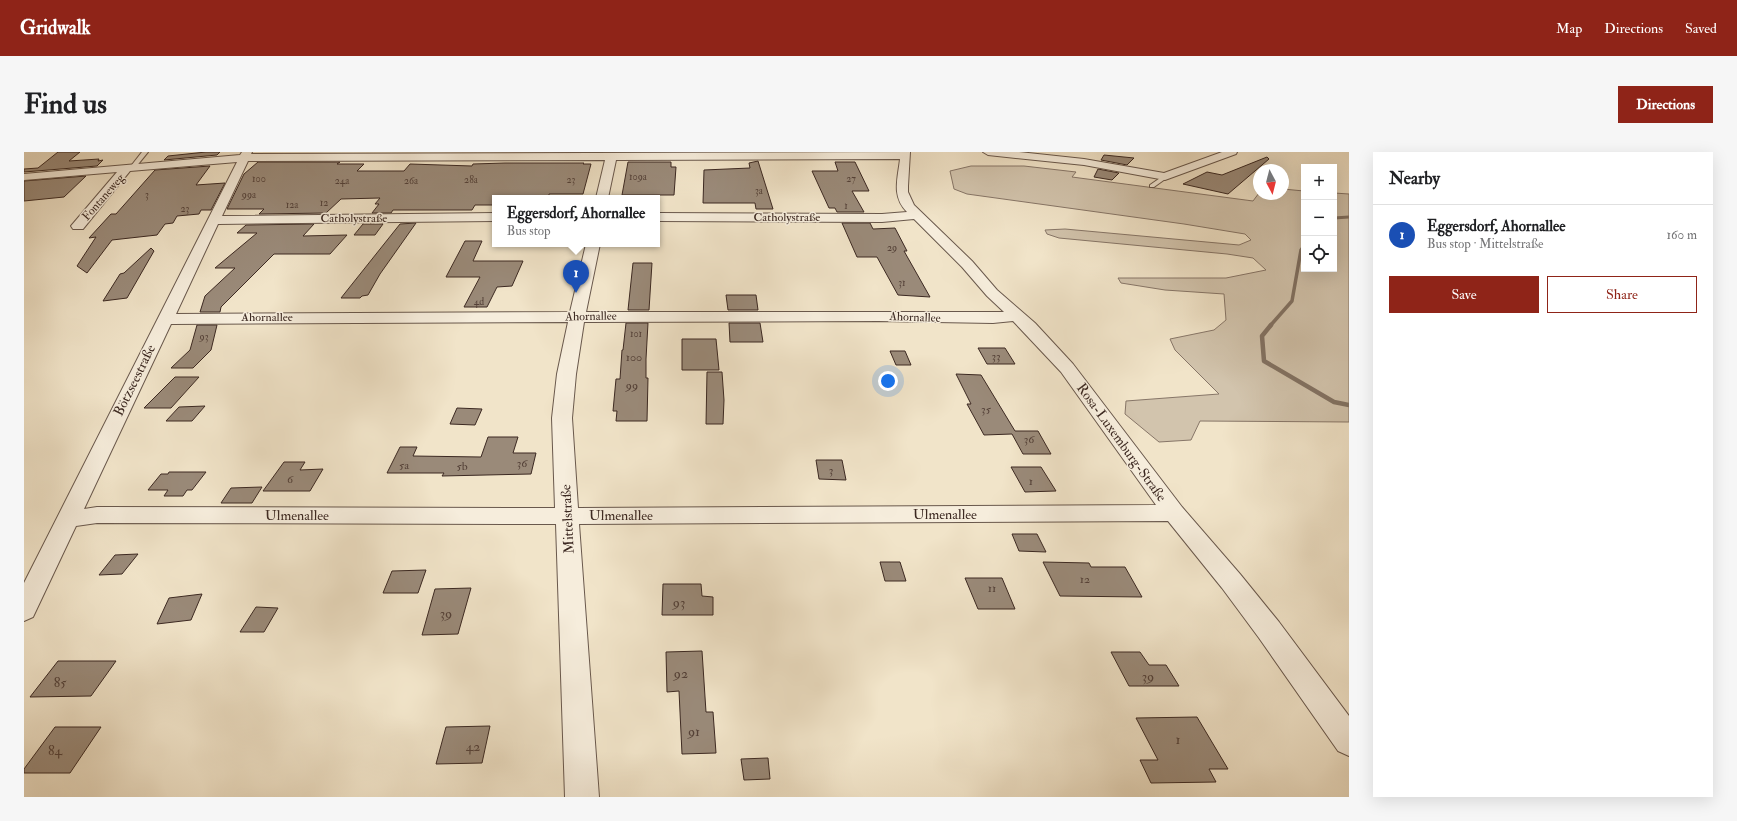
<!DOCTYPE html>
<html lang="en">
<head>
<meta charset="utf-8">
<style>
  :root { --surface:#fff; --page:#f6f6f6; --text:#202124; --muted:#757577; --line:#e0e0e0; --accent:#8f2418 }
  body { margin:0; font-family:"IM FELL Double Pica",serif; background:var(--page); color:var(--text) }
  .controls { position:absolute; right:12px; top:12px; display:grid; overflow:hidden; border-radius:0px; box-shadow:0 4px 16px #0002 }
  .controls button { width:36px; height:36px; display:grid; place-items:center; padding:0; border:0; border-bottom:1px solid var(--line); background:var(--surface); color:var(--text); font:20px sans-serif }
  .compass { position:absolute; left:1229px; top:12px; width:36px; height:36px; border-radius:50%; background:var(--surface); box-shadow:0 4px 16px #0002; rotate:173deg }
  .you { position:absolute; left:864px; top:229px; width:14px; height:14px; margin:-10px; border:3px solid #fff; border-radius:50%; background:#1a73e8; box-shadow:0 0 0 6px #1a73e833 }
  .badge { display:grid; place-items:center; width:26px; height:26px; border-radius:50%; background:var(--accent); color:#fff; font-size:13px; font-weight:700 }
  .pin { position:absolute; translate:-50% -33px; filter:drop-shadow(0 1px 2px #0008) }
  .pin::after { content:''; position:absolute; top:21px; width:14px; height:12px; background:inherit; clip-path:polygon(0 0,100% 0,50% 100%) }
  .popup { position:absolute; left:468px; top:43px; width:168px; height:52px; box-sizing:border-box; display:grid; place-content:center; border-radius:0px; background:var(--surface); filter:drop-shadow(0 1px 3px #0005); font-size:13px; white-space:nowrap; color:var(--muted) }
  .popup b { font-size:15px; color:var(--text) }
  .popup::after { content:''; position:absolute; left:50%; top:100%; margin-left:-8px; border:8px solid transparent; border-top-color:var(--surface) }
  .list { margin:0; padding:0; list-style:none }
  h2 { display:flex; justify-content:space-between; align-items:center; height:52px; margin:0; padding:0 16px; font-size:17px }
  h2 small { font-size:13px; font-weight:400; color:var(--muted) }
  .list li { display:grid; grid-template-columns:26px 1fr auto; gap:12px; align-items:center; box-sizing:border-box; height:60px; padding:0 16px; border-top:1px solid var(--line) }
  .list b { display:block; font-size:15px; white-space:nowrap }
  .list p { margin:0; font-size:13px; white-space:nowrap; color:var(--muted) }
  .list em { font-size:13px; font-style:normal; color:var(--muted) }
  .actions { display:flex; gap:8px; padding:12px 16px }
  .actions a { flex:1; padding:9px 0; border:1px solid var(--accent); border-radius:0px; text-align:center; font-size:14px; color:var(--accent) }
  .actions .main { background:var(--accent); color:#fff }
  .icon { flex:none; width:22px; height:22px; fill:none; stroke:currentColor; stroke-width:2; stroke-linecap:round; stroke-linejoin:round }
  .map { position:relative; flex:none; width:1325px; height:645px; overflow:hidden; border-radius:0px }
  header { display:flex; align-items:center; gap:24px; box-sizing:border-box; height:56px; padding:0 20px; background:var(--accent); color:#fff }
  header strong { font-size:19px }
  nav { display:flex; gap:22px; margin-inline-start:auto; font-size:14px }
  .intro { display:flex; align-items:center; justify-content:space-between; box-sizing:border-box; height:96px; padding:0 24px }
  h1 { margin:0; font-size:28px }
  .button { padding:10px 18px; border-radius:0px; background:var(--accent); color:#fff; font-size:14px; font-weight:700 }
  main { display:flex; gap:24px; padding:0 24px }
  aside { flex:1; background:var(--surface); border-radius:0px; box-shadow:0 4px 16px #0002 }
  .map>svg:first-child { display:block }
</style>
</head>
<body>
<header>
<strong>Gridwalk</strong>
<nav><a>Map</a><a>Directions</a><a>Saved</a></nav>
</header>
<div class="intro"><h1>Find us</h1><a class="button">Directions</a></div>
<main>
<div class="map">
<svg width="1325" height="645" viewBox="0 0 1325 645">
  <rect width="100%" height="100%" fill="#f1e4c9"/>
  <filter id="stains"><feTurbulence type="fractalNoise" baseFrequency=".005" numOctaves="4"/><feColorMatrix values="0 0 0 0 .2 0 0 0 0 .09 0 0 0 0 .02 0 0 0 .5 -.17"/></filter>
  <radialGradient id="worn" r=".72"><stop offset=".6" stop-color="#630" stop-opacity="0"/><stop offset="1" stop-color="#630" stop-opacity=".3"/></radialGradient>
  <path fill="#d2c4ad" stroke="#877668" d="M947,14H1000L1052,20L1048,25L1229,49L1235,41L1259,42V37L1280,39V117H1310V41L1325,42V270L1176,269L1167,288L1135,290L1101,262L1102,249L1195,242L1151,198L1146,187L1190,178L1202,168L1200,142L1141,138L1097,131L1094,126H1202L1242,118L1229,106L1203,102L1035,86L1023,82L1021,78L1041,77L1215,93L1227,88L1221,82L1160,72L943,42L930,37L926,19Z"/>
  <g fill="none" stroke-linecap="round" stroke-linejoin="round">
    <path stroke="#837364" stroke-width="3" d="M1310,66L1325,65"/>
    <path stroke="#837364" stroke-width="3.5" d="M1246,174L1268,149L1277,98L1280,94"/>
    <path stroke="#837364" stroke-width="4.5" d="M1247,173L1238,184L1240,209L1310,250L1325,253"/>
  </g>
  <g fill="#9a8a79" stroke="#3c2922">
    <path d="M34,0H56L45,9L75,7L74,9L79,8L73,14L0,20V17L14,16Z"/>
    <path d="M182,0H196L193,3L140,8L144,4Z"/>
    <path d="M1080,3L1110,6L1103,13L1077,8Z"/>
    <path d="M1243,5L1245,7L1204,42L1159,32L1183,20L1198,23Z"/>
    <path d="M734,9L749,57H732L731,51H679L680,18L726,16L725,11Z"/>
    <path d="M234,10H316L313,12H340L333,19H380L386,12L448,14L449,12L481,11H560L559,12H567L559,42H525V44H487L486,46H471L469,53H451L448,58H369L367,61H348L355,52H351L356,46L317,47L302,61L235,62L240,57H203L220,22Z"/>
    <path d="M604,10H647V15H652L650,43H598Z"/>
    <path d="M811,10H831L845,39H828L840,60H813L811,56H805L788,19H814Z"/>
    <path d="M186,14L172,33L201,31L187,58H177L175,62L153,64L149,71L141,72L133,83L88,88L63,121L53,114L72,85L65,86L87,62H92L131,18Z"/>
    <path d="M1074,17L1095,21L1088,28L1070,25Z"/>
    <path d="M62,24L40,45L0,49V29Z"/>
    <path d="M392,71L356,122L344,143L338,144L336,146H317L376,72Z"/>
    <path d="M818,71H846L849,77L871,76L883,99H880L906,145L874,143L853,105H833Z"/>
    <path d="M290,72L279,84L323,83L306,102H250L197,155L196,160H176L181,144L211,116H191L233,81H213L222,73Z"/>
    <path d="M339,72H359L351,83H330Z"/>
    <path d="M441,89H458L449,109H499L488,134L473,135L463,155H440L456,125H422Z"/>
    <path d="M127,96L130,99L103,146L79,149L96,122L100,121Z"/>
    <path d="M609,111H628L625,158H604Z"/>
    <path d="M702,143H732L734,158H704Z"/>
    <path d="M602,171H624L622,207V226H624L623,269H592L593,259H589L592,227H596L598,198H599Z"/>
    <path d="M705,171H736L739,190H706Z"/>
    <path d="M173,173H193L187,198L169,216H147L166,198Z"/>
    <path d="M658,187H692L695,218H658Z"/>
    <path d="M954,196H981L991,212H963Z"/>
    <path d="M866,199H881L887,213H872Z"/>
    <path d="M683,220H698L700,248L699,272H682Z"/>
    <path d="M932,222L957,223L991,279H1014L1027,302H999L988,282L960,283L943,252H947Z"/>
    <path d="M151,225H175L147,256H120Z"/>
    <path d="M181,254L168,269H142L155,255Z"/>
    <path d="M433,256L458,257L451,273L426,272Z"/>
    <path d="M464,285H494L489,301H512L507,322L418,324L420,321H363L376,295H393L389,304L457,305Z"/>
    <path d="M792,308H818L822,328L795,327Z"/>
    <path d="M260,310H281L276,318L299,317L286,339H239Z"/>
    <path d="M987,315H1017L1032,339L1001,340Z"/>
    <path d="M145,320H182L168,338H163L159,344H140L144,338H124L137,322H144Z"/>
    <path d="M238,335L228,351H197L207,336Z"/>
    <path d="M988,382H1013L1022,400L995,399Z"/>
    <path d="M114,402L98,422L75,423L91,403Z"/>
    <path d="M856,410H876L882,429H861Z"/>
    <path d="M1019,410L1065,411L1067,415H1101L1118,445L1036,444Z"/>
    <path d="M402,418L394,441H359L368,419Z"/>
    <path d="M941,426H978L991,457H954Z"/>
    <path d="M639,432H677L678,444L689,445V463H638Z"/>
    <path d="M447,436L434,482L398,483L411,437Z"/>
    <path d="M178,442L167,468L133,472L145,446Z"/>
    <path d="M232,455L254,456L240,480H216Z"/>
    <path d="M678,499L682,560H689L692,601L658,602L655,539L643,540L642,500Z"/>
    <path d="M1087,500H1116L1125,513H1142L1155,534H1105Z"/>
    <path d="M34,509H92L67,544L6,545Z"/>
    <path d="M1173,565L1204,617H1185L1192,630L1127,631L1116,608H1134L1112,566Z"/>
    <path d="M466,574L458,611L412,612L422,575Z"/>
    <path d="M31,575H77L46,621H0V617Z"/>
    <path d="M744,606L746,627L720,628L717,607Z"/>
  </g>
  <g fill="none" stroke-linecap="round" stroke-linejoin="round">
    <g stroke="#69584c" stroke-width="2">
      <g id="lane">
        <path d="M118,0H124L111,16H107V14Z"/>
        <path d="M1139,24L1144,25L1130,35H1126V33Z"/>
      </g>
    </g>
    <g stroke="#69584c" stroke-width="2">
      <g id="street">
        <path d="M218,0H228L227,2L886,0L884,34V40L890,53L948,109L973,138L1011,171L1049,212L1158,355L1216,422L1255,470L1325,564V604L1314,599L1235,486L1198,436L1144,369L555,372L575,645H541L532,372L73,371L52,374L9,465L0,469V431L213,10L106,19L59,77H49L47,74L93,20L0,28V22L216,3ZM876,7C874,26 867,44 883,60L858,62L633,61V69L858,70L890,67L938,115L963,144L980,160H562L576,92H562L546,160L152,162L194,72L471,69V61L198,64L224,9L581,8L572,46H584L592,8ZM854,169L969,171L989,169L1037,220L1132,353L554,356L548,266L552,222L560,170ZM544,170L533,222L528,266L531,356L73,355L60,357L147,172Z"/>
        <path d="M959,0H995L1060,7L1140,21L1198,0H1213L1212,2L1141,28L1060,13L964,3Z"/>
      </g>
    </g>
    <use href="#lane" fill="#f6eddc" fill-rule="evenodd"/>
    <use href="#street" fill="#f6eddc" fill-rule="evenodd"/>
  </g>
  <g text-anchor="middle" stroke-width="3" stroke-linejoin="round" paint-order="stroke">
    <g font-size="10" fill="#544138">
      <text x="614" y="28">109a</text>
      <text x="235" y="30">100</text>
      <text x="827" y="30">27</text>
      <text x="447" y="31">28a</text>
      <text x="547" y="31">23</text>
      <text x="318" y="32">24a</text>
      <text x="387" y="32">26a</text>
      <text x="735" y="42">3a</text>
      <text x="123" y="46">3</text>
      <text x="225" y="46">99a</text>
      <text x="300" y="54">12</text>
      <text x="268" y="56">12a</text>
      <text x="822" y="57">1</text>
      <text x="161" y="60">23</text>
      <text x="868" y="99">29</text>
      <text x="878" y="134">31</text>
      <text x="455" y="153">4d</text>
      <text x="612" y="185">101</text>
      <text x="180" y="188">93</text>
    </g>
    <g font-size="12" fill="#3c2922" stroke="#f6eddc">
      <text transform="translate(79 45) rotate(-49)" y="4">Fontaneweg</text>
      <text x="763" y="69">Catholystraße</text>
      <text x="330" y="70">Catholystraße</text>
      <text transform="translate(567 164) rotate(-1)" y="4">Ahornallee</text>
      <text x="243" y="169">Ahornallee</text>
      <text transform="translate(891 165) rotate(2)" y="4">Ahornallee</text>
    </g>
    <g font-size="12" fill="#544138">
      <text x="972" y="208">33</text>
      <text x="610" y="209">100</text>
      <text x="608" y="237">99</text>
      <text x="962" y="261">35</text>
      <text x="1005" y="291">36</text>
      <text x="498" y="315">36</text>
      <text x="380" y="317">5a</text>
      <text x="438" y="318">5b</text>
      <text x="807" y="322">3</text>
      <text x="266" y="331">6</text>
      <text x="1007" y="333">1</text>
      <text x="1061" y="431">12</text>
      <text x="968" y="440">11</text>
    </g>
    <g font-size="14" fill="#3c2922" stroke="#f6eddc">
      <text transform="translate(110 228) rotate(-64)" y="5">Bötzseestraße</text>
      <text transform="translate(1098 290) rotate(54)" y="5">Rosa-Luxemburg-Straße</text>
      <text x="921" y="367">Ulmenallee</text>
      <text x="273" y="368">Ulmenallee</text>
      <text x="597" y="368">Ulmenallee</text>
      <text transform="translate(543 367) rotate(-93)" y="5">Mittelstraße</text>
    </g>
    <g font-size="14" fill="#544138">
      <text x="655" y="455">93</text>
      <text x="422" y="466">39</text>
      <text x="657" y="526">92</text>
      <text x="1124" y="529">39</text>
      <text x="36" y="535">85</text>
      <text x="670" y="584">91</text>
      <text x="1154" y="592">1</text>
      <text x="449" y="599">42</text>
      <text x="31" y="603">84</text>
    </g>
  </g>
  <rect width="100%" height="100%" filter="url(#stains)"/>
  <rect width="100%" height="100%" fill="url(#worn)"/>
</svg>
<div class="controls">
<button>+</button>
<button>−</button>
<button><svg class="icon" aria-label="locate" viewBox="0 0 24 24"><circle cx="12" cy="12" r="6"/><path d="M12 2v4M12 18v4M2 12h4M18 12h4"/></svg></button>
</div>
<svg class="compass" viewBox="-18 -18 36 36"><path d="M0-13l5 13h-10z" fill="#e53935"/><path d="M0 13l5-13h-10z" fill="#757577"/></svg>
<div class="you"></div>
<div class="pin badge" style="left:552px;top:141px;background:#1a4fb4">1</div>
<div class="popup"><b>Eggersdorf, Ahornallee</b>Bus stop</div>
</div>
<aside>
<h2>Nearby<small></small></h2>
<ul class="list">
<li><span class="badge" style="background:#1a4fb4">1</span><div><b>Eggersdorf, Ahornallee</b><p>Bus stop · Mittelstraße</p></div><em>160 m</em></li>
</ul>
<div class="actions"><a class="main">Save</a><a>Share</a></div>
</aside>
</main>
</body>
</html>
